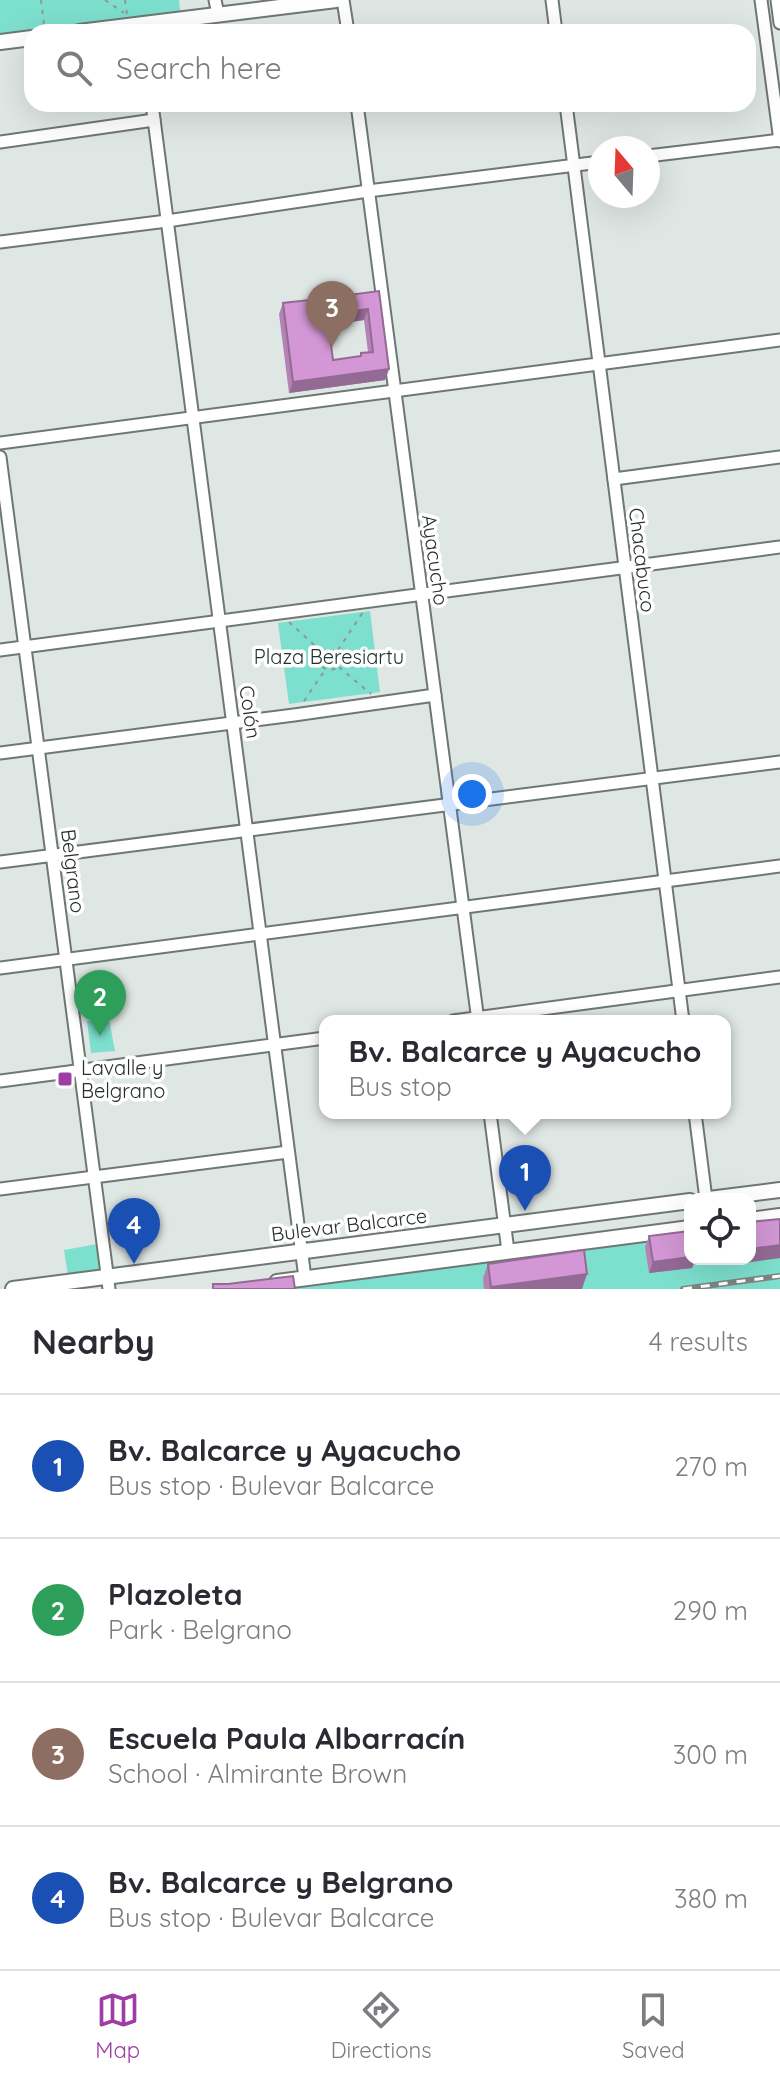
<!DOCTYPE html>
<html lang="en">
<head>
<meta charset="utf-8">
<style>
  :root { --surface:#fff; --page:#f7f7f7; --text:#2b2b33; --muted:#7c7c81; --line:#e1e1e2; --accent:#9f3da4 }
  body { margin:0; font-family:Quicksand,sans-serif; background:var(--page); color:var(--text) }
  .controls { position:absolute; right:24px; bottom:24px; display:grid; overflow:hidden; border-radius:16px; box-shadow:0 8px 32px #0002 }
  .controls button { width:72px; height:72px; display:grid; place-items:center; padding:0; border:0; border-bottom:2px solid var(--line); background:var(--surface); color:var(--text); font:40px sans-serif }
  .compass { position:absolute; left:588px; top:136px; width:72px; height:72px; border-radius:50%; background:var(--surface); box-shadow:0 8px 32px #0002; rotate:341deg }
  .you { position:absolute; left:472px; top:794px; width:28px; height:28px; margin:-20px; border:6px solid #fff; border-radius:50%; background:#1a73e8; box-shadow:0 0 0 12px #1a73e833 }
  .badge { display:grid; place-items:center; width:52px; height:52px; border-radius:50%; background:var(--accent); color:#fff; font-size:26px; font-weight:700 }
  .pin { position:absolute; translate:-50% -66px; filter:drop-shadow(0 2px 4px #0008) }
  .pin::after { content:''; position:absolute; top:42px; width:28px; height:24px; background:inherit; clip-path:polygon(0 0,100% 0,50% 100%) }
  .popup { position:absolute; left:319px; top:1015px; width:412px; height:104px; box-sizing:border-box; display:grid; place-content:center; border-radius:16px; background:var(--surface); filter:drop-shadow(0 2px 6px #0005); font-size:26px; white-space:nowrap; color:var(--muted) }
  .popup b { font-size:30px; color:var(--text) }
  .popup::after { content:''; position:absolute; left:50%; top:100%; margin-left:-16px; border:16px solid transparent; border-top-color:var(--surface) }
  .list { margin:0; padding:0; list-style:none }
  h2 { display:flex; justify-content:space-between; align-items:center; height:104px; margin:0; padding:0 32px; font-size:34px }
  h2 small { font-size:26px; font-weight:400; color:var(--muted) }
  .list li { display:grid; grid-template-columns:52px 1fr auto; gap:24px; align-items:center; box-sizing:border-box; height:144px; padding:0 32px; border-top:2px solid var(--line) }
  .list b { display:block; font-size:30px; white-space:nowrap }
  .list p { margin:0; font-size:26px; white-space:nowrap; color:var(--muted) }
  .list em { font-size:26px; font-style:normal; color:var(--muted) }
  .icon { flex:none; width:44px; height:44px; fill:none; stroke:currentColor; stroke-width:2; stroke-linecap:round; stroke-linejoin:round }
  .map { position:relative; flex:none; width:780px; height:1289px; overflow:hidden }
  .search { position:absolute; background:var(--surface); box-shadow:0 8px 32px #0002; left:24px; right:24px; top:24px; height:88px; display:flex; align-items:center; gap:20px; box-sizing:border-box; padding:0 28px; border-radius:24px; color:var(--muted); font-size:30px }
  .sheet { height:680px; background:var(--surface) }
  nav { display:flex; justify-content:space-around; align-items:center; box-sizing:border-box; height:112px; border-top:2px solid var(--line); background:var(--surface); font-size:22px; color:var(--muted) }
  nav a { display:grid; justify-items:center; gap:4px }
  nav .on { color:var(--accent) }
  .map>svg:first-child { display:block }
</style>
</head>
<body>
<div class="map">
<svg width="780" height="1289" viewBox="0 0 780 1289">
  <rect width="100%" height="100%" fill="#dfe7e5"/>
  <g fill="#7ddfcd">
    <path d="M0,0H179L181,19L79,32H32L0,42Z"/>
    <path d="M370,611L380,692L289,704L278,623Z"/>
    <path d="M109,1019L115,1051L91,1053L87,1021Z"/>
    <path d="M780,1216V1289H221L690,1228V1259H750Z"/>
    <path d="M103,1243L108,1277L69,1282L64,1250Z"/>
  </g>
  <g fill="none" stroke-linecap="round" stroke-linejoin="round">
    <g stroke="#6f7775" stroke-width="15">
      <g id="minor">
        <path d="M215,0L218,14"/>
        <path d="M343,0L348,32"/>
        <path d="M552,0L556,32"/>
        <path d="M761,0L780,141"/>
        <path d="M777,0L780,23"/>
        <path d="M152,104L305,1278"/>
        <path d="M357,104L478,1021"/>
        <path d="M566,104L683,1021"/>
        <path d="M0,142L154,120"/>
        <path d="M648,156L780,140"/>
        <path d="M0,242L167,221L368,191L600,162"/>
        <path d="M0,443L780,340"/>
        <path d="M0,457L109,1289"/>
        <path d="M614,479L780,457"/>
        <path d="M0,650L780,547"/>
        <path d="M0,753L294,715L435,695"/>
        <path d="M0,862L780,762"/>
        <path d="M0,968L780,866"/>
        <path d="M453,1021L780,977"/>
        <path d="M0,1081L325,1038"/>
        <path d="M490,1113L508,1251"/>
        <path d="M695,1113L706,1199"/>
        <path d="M0,1189L288,1152"/>
      </g>
    </g>
    <g stroke="#6f7775" stroke-width="18">
      <g id="major">
        <path d="M79,32L336,0"/>
        <path d="M0,42L32,38"/>
        <path d="M709,1199L780,1190"/>
        <path d="M750,1220L780,1216"/>
        <path d="M277,1282L690,1228"/>
        <path d="M13,1289L690,1201"/>
      </g>
    </g>
    <g stroke="#909795" stroke-width="2" stroke-dasharray="4 6" stroke-linecap="butt">
      <path d="M41,0L45,32"/>
      <path d="M105,0L124,13"/>
      <path d="M125,0L127,14"/>
      <path d="M289,622L323,653"/>
      <circle cx="330" cy="660" r="10"/>
      <path d="M338,650L363,612"/>
      <path d="M339,667L371,694"/>
      <path d="M304,701L325,670"/>
    </g>
    <use href="#minor" stroke="#fff" stroke-width="11"/>
    <use href="#major" stroke="#fff" stroke-width="14"/>
    <g stroke="#7e8482" stroke-width="6">
      <path id="rail" d="M683,1289L780,1276"/>
    </g>
    <use href="#rail" stroke="#fff" stroke-width="3" stroke-dasharray="9" stroke-linecap="butt"/>
  </g>
  <g fill="#b582b6" fill-rule="evenodd">
    <path d="M379,291L389,369L385,380L289,393L279,314L283,303L311,317L322,315L321,309L325,298ZM364,320L368,352L361,353L360,356L333,360L329,325Z"/>
    <path d="M649,1236L690,1259H696L692,1268L649,1273L645,1247Z"/>
    <path d="M488,1264L582,1289H484L483,1278Z"/>
  </g>
  <g fill="#936a94">
    <path d="M368,309L364,320L323,326L327,315Z"/>
    <path d="M389,369L385,380L289,393L293,382Z"/>
    <path d="M780,1245V1258L738,1264L739,1259H750V1249Z"/>
    <path d="M690,1257V1259H696L692,1268L649,1273L653,1262Z"/>
    <path d="M587,1274L582,1289H490L491,1287Z"/>
  </g>
  <g fill="#d297d4" stroke="#936a94" stroke-width="2" fill-rule="evenodd">
    <path d="M379,291L389,369L293,382L283,303L309,300L311,317L327,315L325,298ZM368,309L373,352L361,353V356L333,360L327,315Z"/>
    <path d="M780,1219V1245L750,1249V1222Z"/>
    <path d="M690,1231V1257L653,1262L649,1236Z"/>
    <path d="M584,1250L587,1274L491,1287L488,1264Z"/>
    <path d="M293,1276L295,1289H213V1284H228Z"/>
  </g>
  <rect fill="#9f3da4" stroke="#fff" stroke-width="3" x="57" y="1071" width="16" height="16" rx="4"/>
  <g text-anchor="middle" stroke-width="7" stroke-linejoin="round" paint-order="stroke">
    <g font-size="20" fill="#292d2c" stroke="#fff">
      <text transform="translate(435 560) rotate(82)" y="7">Ayacucho</text>
      <text transform="translate(642 560) rotate(83)" y="7">Chacabuco</text>
      <text transform="translate(250 712) rotate(82)" y="7">Colón</text>
      <text transform="translate(73 871) rotate(83)" y="7">Belgrano</text>
      <text transform="translate(349 1225) rotate(-7)" y="7">Bulevar Balcarce</text>
    </g>
    <g font-size="20" fill="#1c302c" stroke="#fff">
      <text x="329" y="664">Plaza Beresiartu</text>
    </g>
    <g font-size="20" fill="#292d2c" stroke="#fff" text-anchor="start">
      <text x="81" y="1075">Lavalle y<tspan x="81" dy="23">Belgrano</tspan></text>
    </g>
  </g>
</svg>
<div class="controls">
<button><svg class="icon" aria-label="locate" viewBox="0 0 24 24"><circle cx="12" cy="12" r="6"/><path d="M12 2v4M12 18v4M2 12h4M18 12h4"/></svg></button>
</div>
<svg class="compass" viewBox="-18 -18 36 36"><path d="M0-13l5 13h-10z" fill="#e53935"/><path d="M0 13l5-13h-10z" fill="#7c7c81"/></svg>
<div class="you"></div>
<div class="pin badge" style="left:525px;top:1211px;background:#1a4fb4">1</div>
<div class="popup"><b>Bv. Balcarce y Ayacucho</b>Bus stop</div>
<div class="pin badge" style="left:100px;top:1036px;background:#2e9e5b">2</div>
<div class="pin badge" style="left:332px;top:347px;background:#8d6e63">3</div>
<div class="pin badge" style="left:134px;top:1264px;background:#1a4fb4">4</div>
<div class="search"><svg class="icon" aria-label="search" viewBox="0 0 24 24"><circle cx="10" cy="10" r="6"/><path d="M15 15l6 6"/></svg>Search here</div>
</div>
<section class="sheet">
<h2>Nearby<small>4 results</small></h2>
<ul class="list">
<li><span class="badge" style="background:#1a4fb4">1</span><div><b>Bv. Balcarce y Ayacucho</b><p>Bus stop · Bulevar Balcarce</p></div><em>270 m</em></li>
<li><span class="badge" style="background:#2e9e5b">2</span><div><b>Plazoleta</b><p>Park · Belgrano</p></div><em>290 m</em></li>
<li><span class="badge" style="background:#8d6e63">3</span><div><b>Escuela Paula Albarracín</b><p>School · Almirante Brown</p></div><em>300 m</em></li>
<li><span class="badge" style="background:#1a4fb4">4</span><div><b>Bv. Balcarce y Belgrano</b><p>Bus stop · Bulevar Balcarce</p></div><em>380 m</em></li>
</ul>
</section>
<nav>
<a class="on"><svg class="icon" aria-label="map" viewBox="0 0 24 24"><path d="M3 6l6-2 6 2 6-2v14l-6 2-6-2-6 2zM9 4v14M15 6v14"/></svg>Map</a>
<a><svg class="icon" aria-label="directions" viewBox="0 0 24 24"><path d="M12 3l9 9-9 9-9-9zM9 14v-3h6M13 9l2 2-2 2"/></svg>Directions</a>
<a><svg class="icon" aria-label="saved" viewBox="0 0 24 24"><path d="M7 4h10v16l-5-4-5 4z"/></svg>Saved</a>
</nav>
</body>
</html>
